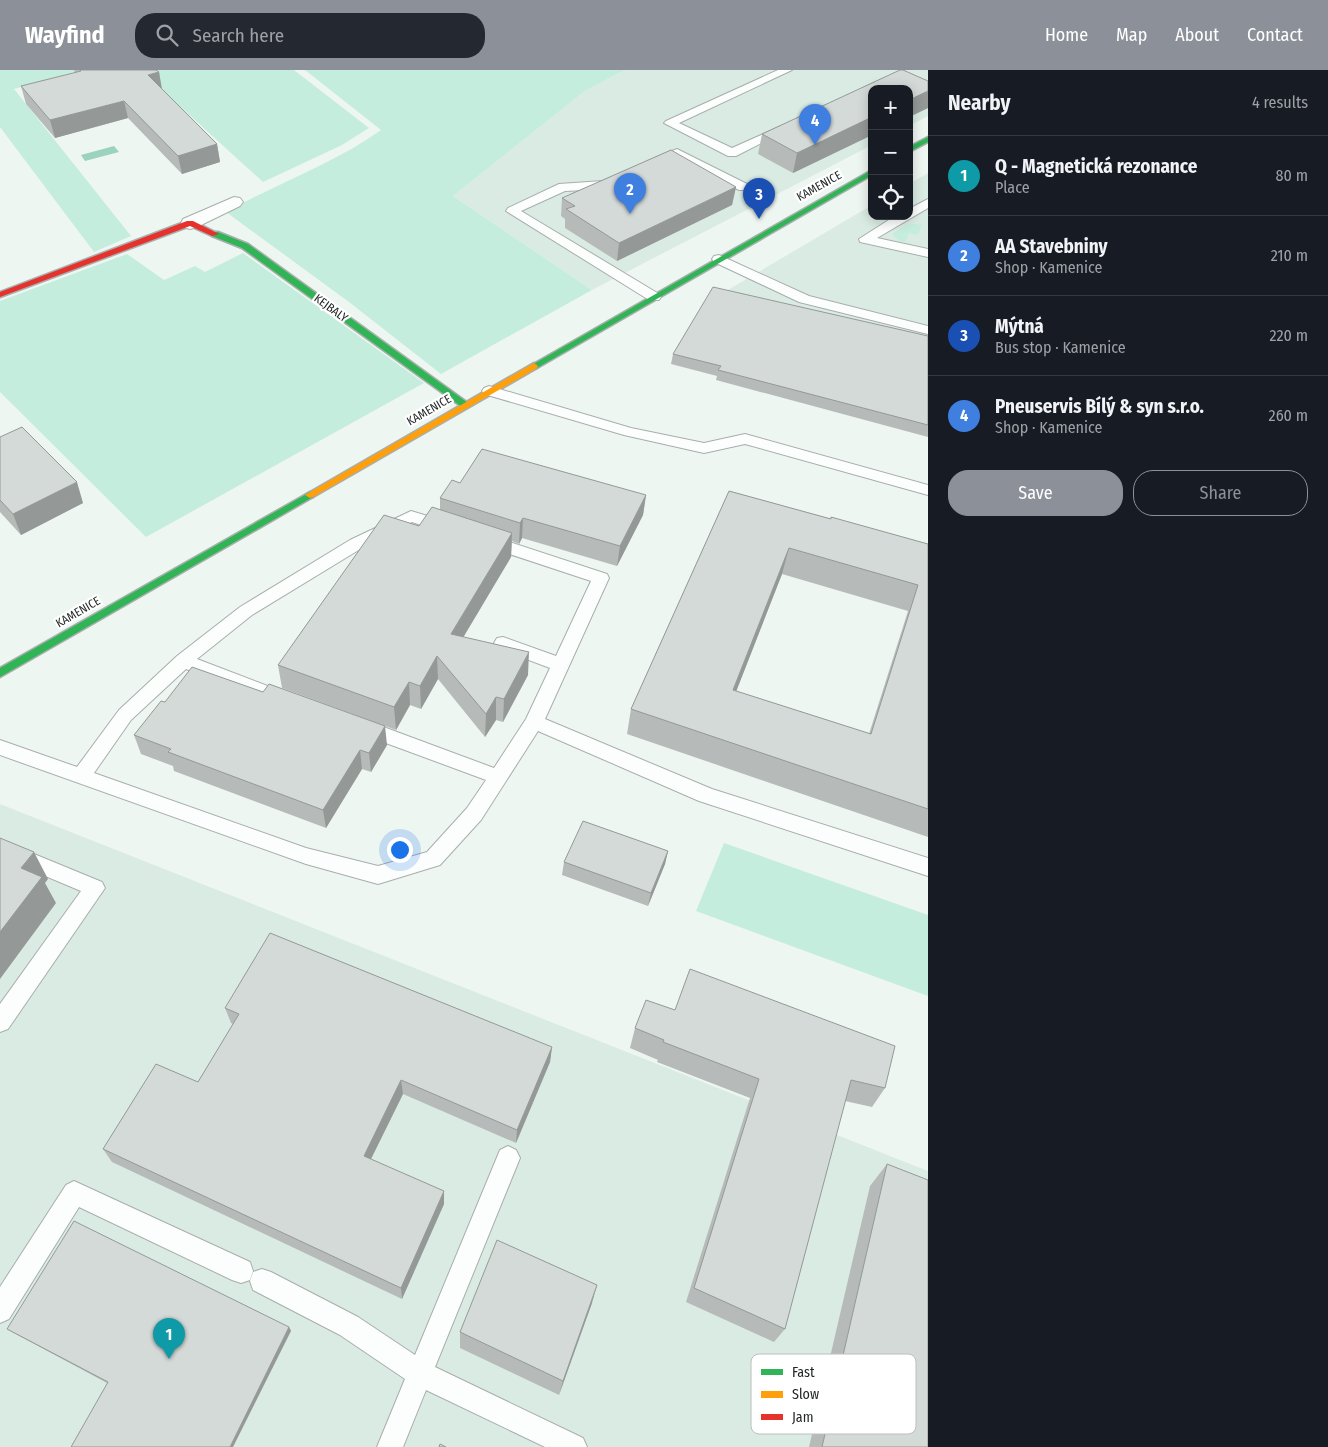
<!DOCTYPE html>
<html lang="en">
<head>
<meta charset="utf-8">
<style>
  :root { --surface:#171b24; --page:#242831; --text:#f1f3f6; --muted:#9ea1a6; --line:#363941; --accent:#8c9099 }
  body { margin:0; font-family:"Fira Sans Condensed",sans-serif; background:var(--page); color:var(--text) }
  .controls { position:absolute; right:15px; top:15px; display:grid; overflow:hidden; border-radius:10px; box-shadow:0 2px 12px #0003 }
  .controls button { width:45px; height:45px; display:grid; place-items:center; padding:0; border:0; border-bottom:1px solid var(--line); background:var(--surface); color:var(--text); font:25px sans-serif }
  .you { position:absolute; left:399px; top:779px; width:18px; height:18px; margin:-12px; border:4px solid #fff; border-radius:50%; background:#1a73e8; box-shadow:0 0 0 8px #1a73e833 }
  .badge { display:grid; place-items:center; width:32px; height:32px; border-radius:50%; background:var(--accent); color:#fff; font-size:16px; font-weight:700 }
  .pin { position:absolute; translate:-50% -41px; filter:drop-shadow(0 1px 2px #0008) }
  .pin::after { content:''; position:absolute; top:26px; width:18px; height:15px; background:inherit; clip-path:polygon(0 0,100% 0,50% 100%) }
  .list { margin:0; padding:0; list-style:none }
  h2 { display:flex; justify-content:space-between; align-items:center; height:65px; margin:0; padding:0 20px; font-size:21px }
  h2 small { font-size:16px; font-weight:400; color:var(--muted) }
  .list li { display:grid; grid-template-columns:32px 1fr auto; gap:15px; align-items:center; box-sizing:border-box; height:80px; padding:0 20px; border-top:1px solid var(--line) }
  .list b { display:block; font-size:19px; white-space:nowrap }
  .list p { margin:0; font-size:16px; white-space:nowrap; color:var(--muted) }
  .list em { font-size:16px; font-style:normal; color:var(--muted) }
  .actions { display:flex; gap:10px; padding:15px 20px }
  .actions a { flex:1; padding:11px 0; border:1px solid var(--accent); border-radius:20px; text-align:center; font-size:18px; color:var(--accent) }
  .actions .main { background:var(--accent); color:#fff }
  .icon { flex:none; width:28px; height:28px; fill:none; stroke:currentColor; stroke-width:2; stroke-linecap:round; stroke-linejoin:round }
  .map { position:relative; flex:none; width:928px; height:1377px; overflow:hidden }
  header { display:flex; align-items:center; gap:30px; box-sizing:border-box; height:70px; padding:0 25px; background:var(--accent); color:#fff }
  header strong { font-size:24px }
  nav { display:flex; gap:28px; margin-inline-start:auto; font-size:18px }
  .search { width:350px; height:45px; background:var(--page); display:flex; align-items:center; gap:12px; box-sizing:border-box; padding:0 18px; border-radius:20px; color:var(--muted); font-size:19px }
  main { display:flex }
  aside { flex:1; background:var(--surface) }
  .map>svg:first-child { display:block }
</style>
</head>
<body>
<header>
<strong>Wayfind</strong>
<div class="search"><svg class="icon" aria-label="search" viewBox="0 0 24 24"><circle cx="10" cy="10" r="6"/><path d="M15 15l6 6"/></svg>Search here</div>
<nav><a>Home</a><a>Map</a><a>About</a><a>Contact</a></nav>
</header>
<main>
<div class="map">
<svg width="928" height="1377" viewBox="0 0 928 1377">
  <rect width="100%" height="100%" fill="#eef6f2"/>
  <g fill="#daebe4">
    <path d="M625,0H928V46L909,56V19H872V75L592,220L453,126L585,21Z"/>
    <path d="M928,103V276L721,224L872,135V146H909V114Z"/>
    <path d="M0,734L928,1101V1377H0Z"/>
  </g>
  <g fill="#c5edde">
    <path d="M0,0H81L14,19L131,166L94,182L0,57Z"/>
    <path d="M140,0H294L369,58L342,75L263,112Z"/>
    <path d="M305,0H625L585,21L453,126L592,220L441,304L349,232L226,142C276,114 335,93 381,60Z"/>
    <path d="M914,154L922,155L918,165L909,163L905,172L899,171L892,164L906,155Z"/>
    <path d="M243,183L424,313L146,467L0,322V231L127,184L164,210L195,196L205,202Z"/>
    <path d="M724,773L928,845V926L696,841Z"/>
  </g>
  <path fill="#9bd3be" d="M114,76L119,82L85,91L81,85Z"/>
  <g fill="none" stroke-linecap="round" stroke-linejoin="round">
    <g stroke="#a8aeac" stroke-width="2">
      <g id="lane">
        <path d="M778,0H792L679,53L732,78L779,57L783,56L789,59L736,86H728L664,53L666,51Z"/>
        <path d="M677,79L747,114L749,117L747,120H739L677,88L657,96L651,92L653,89Z"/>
        <path d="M615,106L621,110L605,119L565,121L521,141L659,224L661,227L659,230H649L506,141L508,138L559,114L603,111Z"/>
        <path d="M928,129V138L877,168L928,179V187L860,172L859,169L895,146H909V139Z"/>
        <path d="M719,185L809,226L928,256V264L799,232L714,192L712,189L714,186Z"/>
        <path d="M489,316L631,358L704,373L745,364L928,415V425L745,374L704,383L624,365L484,324L482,321L484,318Z"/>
        <path d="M411,441L454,454L456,458L454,462L448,464L412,452L362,478L252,545L197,589L294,626L297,631L294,636L288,638L282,636L186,599L131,650L94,703L306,778L378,796L427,782L467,738L486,710L356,662L354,657L356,652L363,650L370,652L494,698L526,649L550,598L497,578L494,573L497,568L503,567L556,586L591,511L482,475L480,471L482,467L488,465L607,504L609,508L545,649L712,719L928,788V806L699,731L538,661L481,750L440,795L378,814L306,794L0,685V670L77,697L119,640L177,586L240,537L350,470Z"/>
        <path d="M0,770L102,812L105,818L8,959L0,962V934L81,821L0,787Z"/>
        <path d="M508,1076L516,1080L520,1088L435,1297L583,1368L587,1377H545L426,1320L403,1377H377L405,1309L340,1265L253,1220L250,1211L253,1202L262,1199L271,1202L358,1247L415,1285L500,1080Z"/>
        <path d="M74,1111L250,1192L253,1201L250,1210L241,1213L232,1210L79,1137L9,1249L0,1253V1217L66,1115Z"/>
      </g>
    </g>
    <g stroke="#a8aeac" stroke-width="2">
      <path id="street" d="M234,127L240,128L243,132L240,136L197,157L190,159L183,157L181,153L183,149Z"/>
    </g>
    <g stroke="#a8aeac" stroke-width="3">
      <g id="fast">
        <path d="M928,67V72L909,82V77Z"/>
        <path d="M872,100V105L537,298L534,299L530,296Z"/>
        <path d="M212,162H218L248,174L468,333V337H462L242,178L212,166Z"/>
        <path d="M310,422L315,425L313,427L0,607V598Z"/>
      </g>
    </g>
    <g stroke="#a8aeac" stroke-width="3">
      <path id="slow" d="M534,293L538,296L537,298L313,427L310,428L305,425Z"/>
    </g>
    <g stroke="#a8aeac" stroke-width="3">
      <path id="jam" d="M187,151H193L219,164L212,166L190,156L0,227V222Z"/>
    </g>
    <use href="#lane" fill="#fcfefd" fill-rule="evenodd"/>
    <use href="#street" fill="#fcfefd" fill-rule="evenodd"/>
    <use href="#fast" fill="#30b455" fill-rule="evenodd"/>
    <use href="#slow" fill="#ff9f0a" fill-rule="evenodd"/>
    <use href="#jam" fill="#e5322d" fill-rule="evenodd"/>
  </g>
  <g fill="#b6bbba" fill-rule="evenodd">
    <path d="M74,0H156L159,2L162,19L217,74L220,92L182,104L128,48L55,68L26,34L21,16L75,3Z"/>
    <path d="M928,11V38L793,103L758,84L762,64Z"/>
    <path d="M736,117L732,135L617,191L565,158V149L561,146L562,128Z"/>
    <path d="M928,266V367L716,310L717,306L671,294L673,284Z"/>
    <path d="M0,367L83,433L21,465L0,442Z"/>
    <path d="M460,413L646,425L643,445L617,496L522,468L519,474L512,471L511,487L463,567L528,605L503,652L496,650L485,667L438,609L421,639L410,635L396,660L282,618L278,595L419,456L440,439V428Z"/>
    <path d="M729,421L831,449L928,474V767L627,664L631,639ZM782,504L908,541L869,664L736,621Z"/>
    <path d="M165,632L387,675L371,702L362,699L326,758L174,701L173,696L141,684L134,665Z"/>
    <path d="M668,781L665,794L648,836L562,805L564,792Z"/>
    <path d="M225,938L552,977L550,992L516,1073L403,1024L371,1089L444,1134L402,1229L112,1092L103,1079L198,1012L233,954L231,953Z"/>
    <path d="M635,958L885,1018L872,1037L845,1031L785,1259L774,1272L686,1232L750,1028L657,992L658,990L630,978Z"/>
    <path d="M887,1094L928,1377H809L870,1116Z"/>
    <path d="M592,1233L559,1325L460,1278V1262Z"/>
    <path d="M289,1257L291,1261L107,1313L12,1262L7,1259Z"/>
  </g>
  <g fill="#949997">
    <path d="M159,2L162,20L148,5Z"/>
    <path d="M928,21V38L909,47V30Z"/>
    <path d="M124,31L128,48L55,68L50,50Z"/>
    <path d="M872,47V65L793,103L797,83Z"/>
    <path d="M217,74L220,92L182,104L178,86Z"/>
    <path d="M736,117L732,135L617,191L619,173Z"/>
    <path d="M77,412L83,433L21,465L13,444Z"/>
    <path d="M646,425L643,445L617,496L620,476Z"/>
    <path d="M523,448L522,468L519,474L520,453Z"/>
    <path d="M512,463L511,487L451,588V564Z"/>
    <path d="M789,478L782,504L727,645L733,620Z"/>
    <path d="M529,582L528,605L503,652L504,629Z"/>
    <path d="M437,586L438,609L421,639L420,616Z"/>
    <path d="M409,612L410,635L396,660L394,637Z"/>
    <path d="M496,627V650L485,667L486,644Z"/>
    <path d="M385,656L387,675L371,702L369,683Z"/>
    <path d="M360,680L362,699L326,758L323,740Z"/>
    <path d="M668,781L665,794L648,836L651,823Z"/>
    <path d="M34,782L48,809L45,813L56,833L0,909V862L21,798Z"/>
    <path d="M552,977L550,992L516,1073L517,1060Z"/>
    <path d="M401,1010L403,1024L366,1099L364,1086Z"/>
    <path d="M444,1121V1134L402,1229L401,1218Z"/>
    <path d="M597,1215L592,1233L559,1325L563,1311Z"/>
    <path d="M289,1257L291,1261L233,1377H230Z"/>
  </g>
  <g fill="#d4dad8" stroke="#949997" fill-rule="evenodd">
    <path d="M80,0H156L159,2L148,5L217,74L178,86L124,31L50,50L21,16L81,1Z"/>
    <path d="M900,0H903L928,11V21L909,30V19H872V47L797,83L762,64Z"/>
    <path d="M671,80L736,117L619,173L566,139L575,136L562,128Z"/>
    <path d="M713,217L928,266V355L718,300L721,296L673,284Z"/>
    <path d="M22,357L77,412L13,444L0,430V367Z"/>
    <path d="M482,379L646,425L620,476L523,448L520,453L440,428L452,410L460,413Z"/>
    <path d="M729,421L831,449V447L928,474V739L631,639ZM789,478L918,515L871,664L733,620Z"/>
    <path d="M432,437L512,463L451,564L529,582L504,629L496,627L486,644L437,586L420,616L409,612L394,637L278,595L384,445L419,456Z"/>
    <path d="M192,597L263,622L269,614L385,656L369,683L360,680L323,740L168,682L171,679L134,665L161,631L165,632Z"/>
    <path d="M583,751L668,781L651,823L564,792Z"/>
    <path d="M0,768L34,782L21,798L42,807L0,862Z"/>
    <path d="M270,863L552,977L517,1060L401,1010L364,1086L444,1121L401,1218L103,1079L156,994L198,1012L239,944L225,938Z"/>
    <path d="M690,899L895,976L885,1018L851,1010L785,1259L694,1218L759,1009L663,972L664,970L635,958L646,930L675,940Z"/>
    <path d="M887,1094L928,1110V1377H822Z"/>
    <path d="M74,1151L289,1257L230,1377H71L108,1312L7,1259Z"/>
    <path d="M497,1170L597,1215L563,1311L460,1262Z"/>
    <path d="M440,1374L446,1377H439Z"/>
  </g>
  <g text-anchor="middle" stroke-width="4.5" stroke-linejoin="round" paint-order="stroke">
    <g font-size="12" fill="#222825" stroke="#fff">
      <text transform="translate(819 116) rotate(-29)" y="4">KAMENICE</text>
      <text transform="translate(331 238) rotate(36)" y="4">KEJBALY</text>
      <text transform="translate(429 340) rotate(-30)" y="4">KAMENICE</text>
      <text transform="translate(78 542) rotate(-30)" y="4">KAMENICE</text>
    </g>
  </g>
  <rect x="751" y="1284" width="165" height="80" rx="8" fill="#fff" stroke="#bdbebe" stroke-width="1"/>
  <rect x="761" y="1299" width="22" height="6" fill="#30b455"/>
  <rect x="761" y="1321" width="22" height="7" fill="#ff9f0a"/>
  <rect x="761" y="1344" width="22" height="6" fill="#e5322d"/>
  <g font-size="14" fill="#222825">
    <text x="792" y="1307">Fast</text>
    <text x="792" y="1329">Slow</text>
    <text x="792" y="1352">Jam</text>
  </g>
</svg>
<div class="controls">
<button>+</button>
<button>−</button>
<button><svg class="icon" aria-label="locate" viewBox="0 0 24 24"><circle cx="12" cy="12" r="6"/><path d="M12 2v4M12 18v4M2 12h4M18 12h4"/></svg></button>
</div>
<div class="you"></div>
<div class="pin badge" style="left:169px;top:1289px;background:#0f9aa8">1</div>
<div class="pin badge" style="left:630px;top:144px;background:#3f7fe0">2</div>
<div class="pin badge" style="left:759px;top:149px;background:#1a4fb4">3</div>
<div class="pin badge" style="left:815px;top:75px;background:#3f7fe0">4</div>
</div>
<aside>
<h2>Nearby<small>4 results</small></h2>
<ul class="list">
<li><span class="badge" style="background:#0f9aa8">1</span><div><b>Q - Magnetická rezonance</b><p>Place</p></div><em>80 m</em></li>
<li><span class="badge" style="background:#3f7fe0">2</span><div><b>AA Stavebniny</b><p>Shop · Kamenice</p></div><em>210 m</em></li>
<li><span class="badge" style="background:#1a4fb4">3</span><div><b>Mýtná</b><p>Bus stop · Kamenice</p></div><em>220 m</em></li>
<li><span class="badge" style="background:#3f7fe0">4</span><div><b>Pneuservis Bílý &amp; syn s.r.o.</b><p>Shop · Kamenice</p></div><em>260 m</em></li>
</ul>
<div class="actions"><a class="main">Save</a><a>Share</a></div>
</aside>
</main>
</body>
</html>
